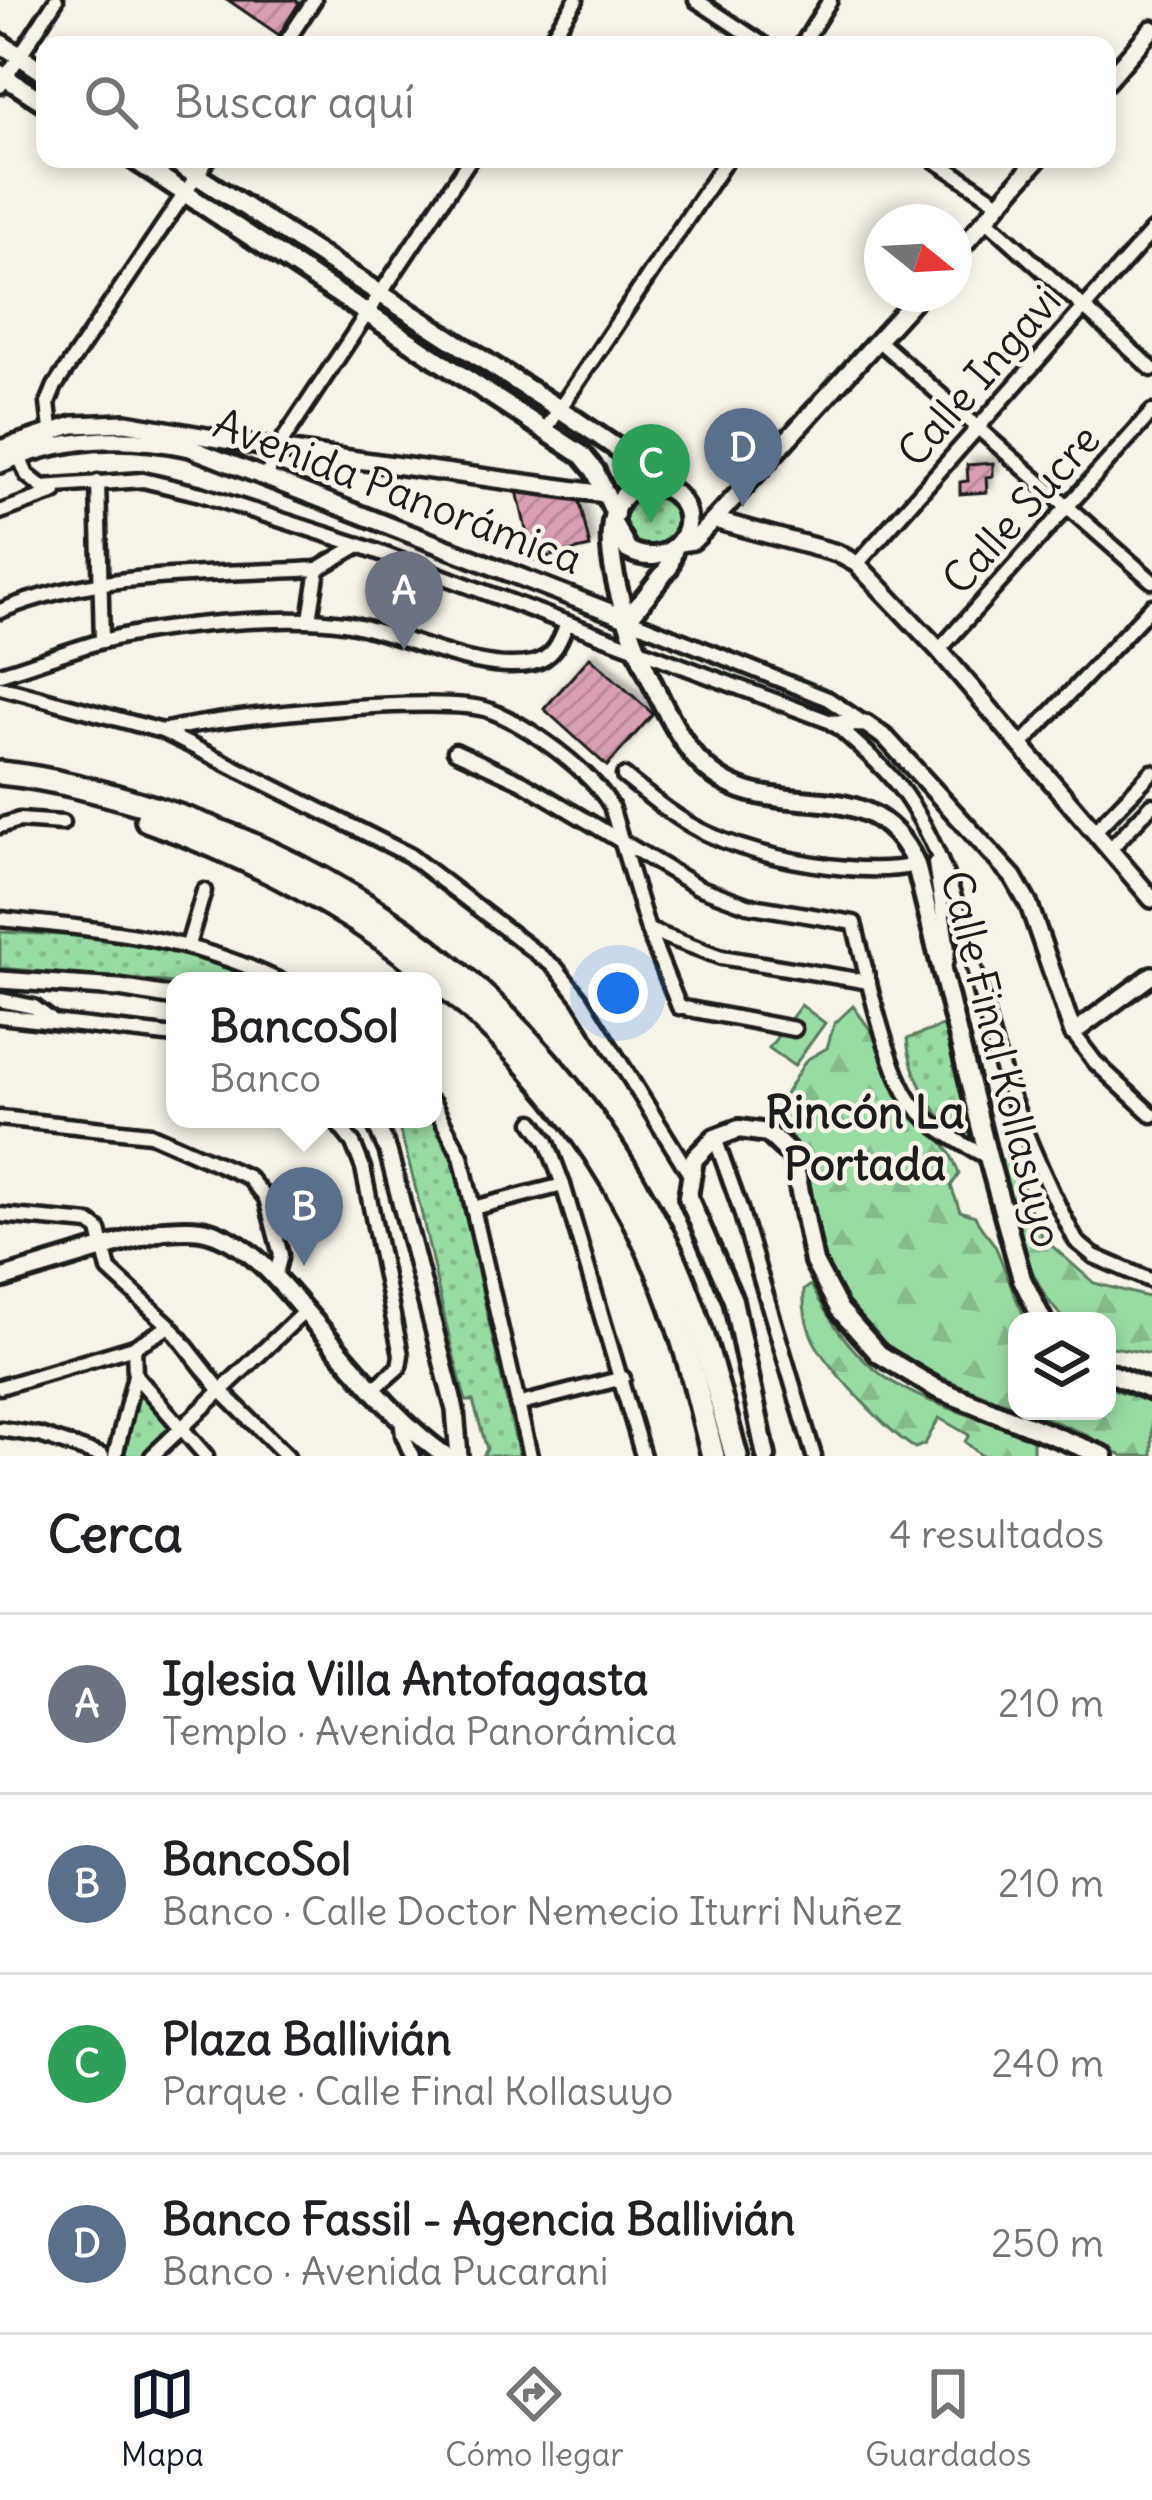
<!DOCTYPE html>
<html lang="es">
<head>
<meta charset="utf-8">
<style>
  :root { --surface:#fff; --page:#f6f6f6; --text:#202124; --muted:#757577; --line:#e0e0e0; --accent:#111827 }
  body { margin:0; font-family:Delius,sans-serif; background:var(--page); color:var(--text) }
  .controls { position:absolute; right:36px; bottom:36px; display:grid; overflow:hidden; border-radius:24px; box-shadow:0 6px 18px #0003 }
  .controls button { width:108px; height:108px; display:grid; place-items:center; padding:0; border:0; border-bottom:3px solid var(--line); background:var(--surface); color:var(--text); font:60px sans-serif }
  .compass { position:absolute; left:864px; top:204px; width:108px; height:108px; border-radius:50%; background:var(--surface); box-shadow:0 6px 18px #0003; rotate:108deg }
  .you { position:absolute; left:618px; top:993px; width:42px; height:42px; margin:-30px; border:9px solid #fff; border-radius:50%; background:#1a73e8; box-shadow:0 0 0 18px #1a73e833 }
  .badge { display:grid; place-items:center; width:78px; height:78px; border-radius:50%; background:var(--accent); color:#fff; font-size:39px; font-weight:700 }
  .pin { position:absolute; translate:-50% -99px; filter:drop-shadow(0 3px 6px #0008) }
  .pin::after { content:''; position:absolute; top:63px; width:42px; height:36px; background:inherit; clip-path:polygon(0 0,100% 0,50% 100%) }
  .popup { position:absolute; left:166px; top:972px; width:276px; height:156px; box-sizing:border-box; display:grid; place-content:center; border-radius:24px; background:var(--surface); filter:drop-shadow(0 3px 9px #0005); font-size:39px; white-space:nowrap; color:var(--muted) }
  .popup b { font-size:45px; color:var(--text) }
  .popup::after { content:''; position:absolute; left:50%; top:100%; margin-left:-24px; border:24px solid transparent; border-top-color:var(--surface) }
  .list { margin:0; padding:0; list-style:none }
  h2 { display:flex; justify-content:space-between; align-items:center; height:156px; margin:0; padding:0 48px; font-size:51px }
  h2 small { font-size:39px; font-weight:400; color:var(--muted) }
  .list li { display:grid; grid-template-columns:78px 1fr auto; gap:36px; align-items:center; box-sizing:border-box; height:180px; padding:0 48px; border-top:3px solid var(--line) }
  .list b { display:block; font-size:45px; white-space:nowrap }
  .list p { margin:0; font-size:39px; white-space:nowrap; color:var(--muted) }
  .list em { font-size:39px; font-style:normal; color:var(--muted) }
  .icon { flex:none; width:66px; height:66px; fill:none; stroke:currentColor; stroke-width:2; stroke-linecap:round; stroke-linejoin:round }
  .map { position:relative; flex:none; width:1152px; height:1456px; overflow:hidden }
  .search { position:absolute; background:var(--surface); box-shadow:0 6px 18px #0003; left:36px; right:36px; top:36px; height:132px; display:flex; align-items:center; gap:30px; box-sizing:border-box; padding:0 42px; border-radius:24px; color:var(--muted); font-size:45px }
  .sheet { height:876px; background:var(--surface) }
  nav { display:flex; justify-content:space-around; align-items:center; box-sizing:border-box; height:168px; border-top:3px solid var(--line); background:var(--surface); font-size:33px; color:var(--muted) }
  nav a { display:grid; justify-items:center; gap:6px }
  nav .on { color:var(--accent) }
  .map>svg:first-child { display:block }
</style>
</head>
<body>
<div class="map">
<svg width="1152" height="1456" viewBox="0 0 1152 1456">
  <defs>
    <pattern id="grass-dots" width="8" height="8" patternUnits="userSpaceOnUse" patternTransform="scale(3)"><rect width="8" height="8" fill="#99dba5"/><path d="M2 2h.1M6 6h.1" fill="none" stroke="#83bb8d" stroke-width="1.8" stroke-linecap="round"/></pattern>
    <pattern id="forest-firs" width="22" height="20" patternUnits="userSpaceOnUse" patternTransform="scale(3)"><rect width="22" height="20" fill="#99dba5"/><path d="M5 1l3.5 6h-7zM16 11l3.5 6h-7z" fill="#83bb8d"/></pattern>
    <pattern id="building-hatch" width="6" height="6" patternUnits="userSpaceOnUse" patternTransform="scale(3)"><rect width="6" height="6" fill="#d79fb1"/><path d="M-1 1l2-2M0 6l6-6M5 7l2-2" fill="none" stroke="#b88898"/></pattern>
    <filter id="shadow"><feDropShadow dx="5.5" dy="-5.5" stdDeviation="3" flood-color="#0004"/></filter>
  </defs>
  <rect width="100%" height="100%" fill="#f7f3e8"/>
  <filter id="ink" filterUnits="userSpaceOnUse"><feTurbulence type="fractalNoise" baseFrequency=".00833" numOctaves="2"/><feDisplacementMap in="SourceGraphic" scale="24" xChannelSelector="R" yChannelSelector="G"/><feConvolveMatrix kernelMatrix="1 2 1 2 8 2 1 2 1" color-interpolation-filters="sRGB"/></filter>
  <g filter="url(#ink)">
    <g fill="url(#grass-dots)" stroke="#5a7c60" stroke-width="3">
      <circle cx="651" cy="523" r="26"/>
      <path d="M0,932L103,937L190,952L259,981L175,983L0,968Z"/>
      <path d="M945,1025L972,1131L963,1134C931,1117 910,1074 907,1039Z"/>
      <path d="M433,1117L454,1165L519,1456H483L487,1449L473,1401H466C438,1307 426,1211 396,1119Z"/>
      <path d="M142,1388L173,1423V1430L147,1456H127L124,1452L136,1390Z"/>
    </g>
    <g fill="url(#forest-firs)" stroke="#5a7c60" stroke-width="3">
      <path d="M853,1006L883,1047L908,1112C932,1124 951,1149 959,1174L951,1186L960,1211L975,1216C980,1230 990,1236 996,1248C1007,1272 1013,1296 1027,1321H1017V1407C932,1376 851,1347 822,1251C807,1202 820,1150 770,1119L806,1060L827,1048L834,1024Z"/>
      <path d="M1000,1159L1018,1164L1027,1201L1043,1238L1094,1283L1152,1298V1354L1107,1346V1321H1066C1022,1278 1016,1215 1000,1159Z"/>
      <path d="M811,1285C870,1399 923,1395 1033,1438V1455L982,1456L965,1442L969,1435L939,1418L925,1444L915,1448C889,1433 824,1365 812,1337C805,1321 803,1307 804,1290Z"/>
      <path d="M1107,1387L1152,1402V1456H1123L1083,1433L1028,1411H1107Z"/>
    </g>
    <path fill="#99dba5" stroke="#5a7c60" stroke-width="3" d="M801,1005L825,1023L794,1066L769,1048Z"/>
    <g fill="url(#building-hatch)" stroke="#1c1c1c" stroke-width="3" filter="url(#shadow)">
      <path d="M228,0H295L299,3L279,35Z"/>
      <path d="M993,463V476L986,477L987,492L960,494V482L968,481L967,465Z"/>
      <path d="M517,491L579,498L590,547L533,560Z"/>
      <path d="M590,657L653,714L607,766L544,709Z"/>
    </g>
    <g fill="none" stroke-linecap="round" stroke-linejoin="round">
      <g stroke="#1c1c1c" stroke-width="21">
        <g id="minor">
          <path d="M696,0L764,45"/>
          <path d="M284,45L314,0"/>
          <path d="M546,45L576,0"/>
          <path d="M802,45L830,0"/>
          <path d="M0,86L56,0"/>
          <path d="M933,159L999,203"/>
          <path d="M986,219L1152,369"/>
          <path d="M879,341L1152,581"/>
          <path d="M546,429L727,159"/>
          <path d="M52,438L48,403L55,386L208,159"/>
          <path d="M19,456L27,475L42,487L143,480L201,494L359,545L834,723C859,746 885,767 905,795C958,871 971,967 997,1054C1017,1117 1046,1183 1076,1241L1094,1256L1152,1281"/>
          <path d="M267,476L277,449L470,159"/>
          <path d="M98,482L102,641"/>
          <path d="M0,512L55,492"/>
          <path d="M857,564L1152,231"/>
          <path d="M0,611C98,570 213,575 318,569"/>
          <path d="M310,619L318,569L359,545"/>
          <path d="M628,619L828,699L865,724"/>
          <path d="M939,650L1152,412"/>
          <path d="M0,674C35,664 71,649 106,640C166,625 284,614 344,623C402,632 475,675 533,663C554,658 560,641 567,623"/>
          <path d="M0,687L162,731L409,855L556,968L580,998L689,1173"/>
          <path d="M163,731C214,717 446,693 491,711C529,726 591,771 611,806L648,930L679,1007L794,1029"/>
          <path d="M1022,744L1152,606"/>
          <path d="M455,751L522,782L698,887L747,905L854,923C865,966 887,1070 912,1103C931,1127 961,1144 988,1157"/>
          <path d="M624,776C650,797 677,820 708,834C759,858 861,878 916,865"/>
          <path d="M0,826L19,820L62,823"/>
          <path d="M1095,831L1152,772"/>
          <path d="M1110,849L1152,805"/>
          <path d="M935,863L948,950L943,973"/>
          <path d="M0,919C97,929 191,937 280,981"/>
          <path d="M648,930L721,957L869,982"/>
          <path d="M188,945L204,891"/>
          <path d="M0,1000L34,1007L50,1019"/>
          <path d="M0,1016L175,1036"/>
          <path d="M1073,1033L1095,1062L1152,1115"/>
          <path d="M433,1103L461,1156L530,1456"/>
          <path d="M0,1118L150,1134L248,1177L266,1198L281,1255L275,1277"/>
          <path d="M334,1119L353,1143L363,1168L401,1355L399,1367L375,1388"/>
          <path d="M533,1122L547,1142L563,1185L643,1456"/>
          <path d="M715,1138L739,1205L814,1456"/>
          <path d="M473,1208L563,1185"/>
          <path d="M0,1215L90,1223L99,1230L109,1270L170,1326L221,1391L287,1456"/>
          <path d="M135,1375L206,1456"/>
          <path d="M0,1387L134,1347L170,1326"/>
          <path d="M517,1405L623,1378"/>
          <path d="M401,1418L403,1435L412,1456"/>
          <path d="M0,1429L40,1435L102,1456"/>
          <path d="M115,1456L135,1375L134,1347"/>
          <path d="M152,1456L305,1311"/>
        </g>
      </g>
      <g stroke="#1c1c1c" stroke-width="24">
        <g id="tertiary">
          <path d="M1107,81L1152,29"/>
          <path d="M954,256L1038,159"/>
          <path d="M0,449L73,425L126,423L277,449L605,494"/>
          <path d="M0,464C64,437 123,434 190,448L628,619"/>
          <path d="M714,520L837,553L857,564L939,650L1152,899"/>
          <path d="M679,543L693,541L714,520L920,294"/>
          <path d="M834,723L866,724L887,739L1013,877L1029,905L1073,1033L1152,975"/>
          <path d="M0,980L119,988L175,997"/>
          <path d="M374,1119L388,1151L455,1410L459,1456"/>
        </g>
      </g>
      <g stroke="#1c1c1c" stroke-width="26">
        <g id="secondary">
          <path d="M0,43L45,73"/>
          <path d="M0,74L45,103"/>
          <path d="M133,159L582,455L595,471L615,514"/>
          <path d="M171,159L561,410L639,463L667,488"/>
          <path d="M614,525L628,550C669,573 708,525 675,494C666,486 652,483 640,486C561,510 663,722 697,759C766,836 869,759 916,865L988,1157L1022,1279L1043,1321"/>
          <path d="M628,619L669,567L674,548"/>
          <path d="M0,1279L163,1230C182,1229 200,1227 218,1235C253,1249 278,1280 302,1308C343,1354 396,1423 446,1456"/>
          <path d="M1107,1372L1152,1391"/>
          <path d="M766,1456L733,1300L688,1197L694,1159L715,1138L739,1129L768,1133L793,1157L814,1262L839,1309L879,1354L937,1389L1104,1456"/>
        </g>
      </g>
      <g stroke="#1c1c1c" stroke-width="30">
        <g id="motorway">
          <path d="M0,773C51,778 102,792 151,807C380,878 557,1024 665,1240C699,1308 716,1383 736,1456"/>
          <path d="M147,820C377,901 574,1056 665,1289C686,1343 699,1400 713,1456"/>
        </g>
      </g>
      <use href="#minor" stroke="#f7f3e8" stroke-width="12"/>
      <use href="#tertiary" stroke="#f7f3e8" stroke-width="15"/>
      <use href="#secondary" stroke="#f7f3e8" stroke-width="16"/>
      <use href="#motorway" stroke="#f7f3e8" stroke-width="21"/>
    </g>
  </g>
  <g text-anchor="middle" stroke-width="9" stroke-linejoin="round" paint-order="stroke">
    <g font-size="42" fill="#1c1c1c" stroke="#f7f3e8">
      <text transform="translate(979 376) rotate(-49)" y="15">Calle Ingavi</text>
      <text transform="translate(398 491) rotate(21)" y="15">Avenida Panorámica</text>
      <text transform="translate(1021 509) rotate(-48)" y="15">Calle Sucre</text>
      <text transform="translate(1002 1059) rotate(76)" y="15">Calle Final Kollasuyo</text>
    </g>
    <g font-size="45" font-weight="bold" fill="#1c1c1c" stroke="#f7f3e8">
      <text x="865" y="1128">Rincón La<tspan x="865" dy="52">Portada</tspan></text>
    </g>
  </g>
</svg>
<div class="controls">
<button><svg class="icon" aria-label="layers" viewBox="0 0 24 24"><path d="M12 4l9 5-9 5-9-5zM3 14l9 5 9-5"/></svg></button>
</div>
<svg class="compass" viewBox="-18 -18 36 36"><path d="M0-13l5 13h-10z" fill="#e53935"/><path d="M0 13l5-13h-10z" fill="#757577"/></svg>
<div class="you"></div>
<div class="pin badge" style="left:404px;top:650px;background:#6b7280">A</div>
<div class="pin badge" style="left:304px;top:1266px;background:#5c6f8a">B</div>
<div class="popup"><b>BancoSol</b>Banco</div>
<div class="pin badge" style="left:651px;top:523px;background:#2e9e5b">C</div>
<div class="pin badge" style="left:743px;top:507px;background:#5c6f8a">D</div>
<div class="search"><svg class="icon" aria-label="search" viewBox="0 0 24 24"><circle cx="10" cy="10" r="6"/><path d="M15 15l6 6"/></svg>Buscar aquí</div>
</div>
<section class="sheet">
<h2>Cerca<small>4 resultados</small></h2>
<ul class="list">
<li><span class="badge" style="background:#6b7280">A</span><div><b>Iglesia Villa Antofagasta</b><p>Templo · Avenida Panorámica</p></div><em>210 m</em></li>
<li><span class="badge" style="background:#5c6f8a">B</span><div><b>BancoSol</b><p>Banco · Calle Doctor Nemecio Iturri Nuñez</p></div><em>210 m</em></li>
<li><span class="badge" style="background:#2e9e5b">C</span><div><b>Plaza Ballivián</b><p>Parque · Calle Final Kollasuyo</p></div><em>240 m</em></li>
<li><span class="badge" style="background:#5c6f8a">D</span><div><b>Banco Fassil - Agencia Ballivián</b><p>Banco · Avenida Pucarani</p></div><em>250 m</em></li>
</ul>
</section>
<nav>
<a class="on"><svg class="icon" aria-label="map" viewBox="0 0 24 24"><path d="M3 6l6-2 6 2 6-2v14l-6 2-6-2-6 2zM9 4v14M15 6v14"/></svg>Mapa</a>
<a><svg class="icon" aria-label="directions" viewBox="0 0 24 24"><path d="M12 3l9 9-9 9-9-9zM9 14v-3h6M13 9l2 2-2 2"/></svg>Cómo llegar</a>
<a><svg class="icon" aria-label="saved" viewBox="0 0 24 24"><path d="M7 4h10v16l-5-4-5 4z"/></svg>Guardados</a>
</nav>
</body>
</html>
